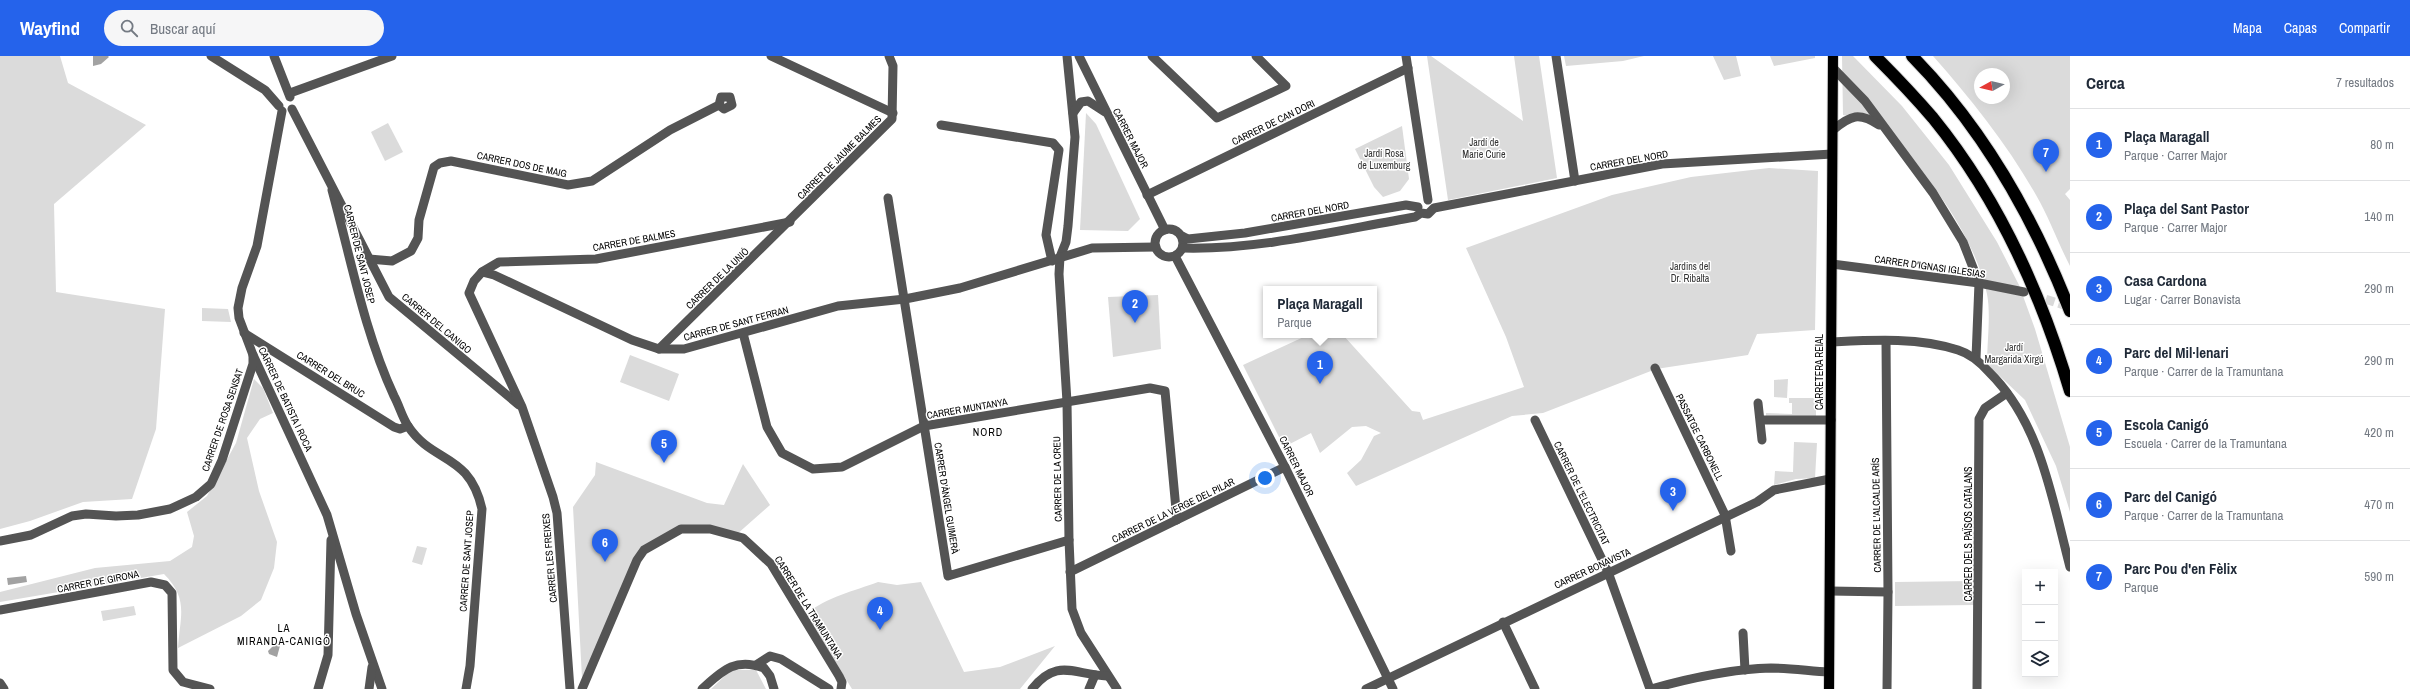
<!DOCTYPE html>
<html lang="es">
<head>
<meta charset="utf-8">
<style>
  :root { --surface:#fff; --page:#f6f6f7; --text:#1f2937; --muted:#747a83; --line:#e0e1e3; --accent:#2563eb }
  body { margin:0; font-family:"Archivo Narrow",sans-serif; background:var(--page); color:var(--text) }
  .controls { position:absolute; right:12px; bottom:12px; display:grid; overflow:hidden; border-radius:0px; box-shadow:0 4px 16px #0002 }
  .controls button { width:36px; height:36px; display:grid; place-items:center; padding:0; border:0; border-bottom:1px solid var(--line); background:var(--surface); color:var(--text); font:20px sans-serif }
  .compass { position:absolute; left:1974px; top:12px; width:36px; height:36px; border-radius:50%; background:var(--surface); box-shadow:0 4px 16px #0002; rotate:262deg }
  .you { position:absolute; left:1265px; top:422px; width:14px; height:14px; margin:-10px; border:3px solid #fff; border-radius:50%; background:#1a73e8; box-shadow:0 0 0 6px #1a73e833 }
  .badge { display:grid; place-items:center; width:26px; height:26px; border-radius:50%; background:var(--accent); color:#fff; font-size:13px; font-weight:700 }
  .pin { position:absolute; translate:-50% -33px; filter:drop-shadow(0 1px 2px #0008) }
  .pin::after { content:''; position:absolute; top:21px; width:14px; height:12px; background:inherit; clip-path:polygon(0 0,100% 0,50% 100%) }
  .popup { position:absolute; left:1263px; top:230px; width:114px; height:52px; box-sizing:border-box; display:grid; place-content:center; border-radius:0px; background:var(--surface); filter:drop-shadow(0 1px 3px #0005); font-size:13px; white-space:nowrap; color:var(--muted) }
  .popup b { font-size:15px; color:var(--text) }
  .popup::after { content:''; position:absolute; left:50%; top:100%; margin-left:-8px; border:8px solid transparent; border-top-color:var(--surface) }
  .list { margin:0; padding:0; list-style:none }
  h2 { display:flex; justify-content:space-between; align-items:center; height:52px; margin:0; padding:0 16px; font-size:17px }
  h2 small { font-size:13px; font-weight:400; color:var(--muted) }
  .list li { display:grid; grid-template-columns:26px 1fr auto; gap:12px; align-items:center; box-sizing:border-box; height:72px; padding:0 16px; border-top:1px solid var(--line) }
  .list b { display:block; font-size:15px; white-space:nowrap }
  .list p { margin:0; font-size:13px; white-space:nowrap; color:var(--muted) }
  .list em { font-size:13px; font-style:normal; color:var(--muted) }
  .icon { flex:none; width:22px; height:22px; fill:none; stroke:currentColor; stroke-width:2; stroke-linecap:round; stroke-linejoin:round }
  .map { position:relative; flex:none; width:2070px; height:633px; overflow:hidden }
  header { display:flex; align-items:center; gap:24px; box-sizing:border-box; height:56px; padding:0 20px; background:var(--accent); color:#fff }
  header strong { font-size:19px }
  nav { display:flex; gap:22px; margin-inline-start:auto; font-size:14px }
  .search { width:280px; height:36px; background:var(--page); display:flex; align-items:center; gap:10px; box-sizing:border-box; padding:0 14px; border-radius:22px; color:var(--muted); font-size:15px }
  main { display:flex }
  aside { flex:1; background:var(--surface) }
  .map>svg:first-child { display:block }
</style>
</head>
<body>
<header>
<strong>Wayfind</strong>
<div class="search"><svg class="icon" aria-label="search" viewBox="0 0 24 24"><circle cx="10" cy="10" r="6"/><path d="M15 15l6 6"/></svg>Buscar aquí</div>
<nav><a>Mapa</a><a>Capas</a><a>Compartir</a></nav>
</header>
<main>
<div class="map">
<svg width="2070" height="633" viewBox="0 0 2070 633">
  <rect width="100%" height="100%" fill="#fff"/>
  <g fill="#dbdbdb" fill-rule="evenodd">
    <path d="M0,0H60L68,27L146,69L54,148L56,236L165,253L156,373L132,443L83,446L30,465L0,473Z"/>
    <path d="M1427,0H1431L1523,65L1514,0H1539L1557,122L1448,144Z"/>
    <path d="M1564,0H1644L1623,5L1566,10Z"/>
    <path d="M1713,0H1736L1741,20L1724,24Z"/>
    <path d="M1770,0H1815V2L1774,10Z"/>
    <path d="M1842,0H1853L1902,50L1949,109L1997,186L2019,229L2035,273L2070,391V456L2056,410L2025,344L1987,308C1987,287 1991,258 1987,238C1973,176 1931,127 1894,78L1886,69L1843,59Z"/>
    <path d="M1933,0H2070V133L2065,138L2070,144V210C2058,187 2049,161 2036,139C2007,88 1971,43 1933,0ZM1980,18H2004V42H1980Z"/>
    <path d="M1086,57L1096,68L1140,163L1128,175L1080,174Z"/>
    <path d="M388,67L403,96L385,105L371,76Z"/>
    <path d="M1402,70L1409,123L1400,135L1383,141L1374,131L1355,93Z"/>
    <path d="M1769,112L1818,115L1815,274L1757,278L1748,299L1656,313L1543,357L1512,360L1356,430L1347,417L1361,404L1374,380L1381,377L1366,370L1352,371L1320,397L1311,377L1284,391L1243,309L1308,279H1343L1412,355L1420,356L1423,364L1524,331L1506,281L1466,192L1612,139L1691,121Z"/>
    <path d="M1158,239L1161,293L1113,301L1108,241Z"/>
    <path d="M202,252L228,253L231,266L202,265Z"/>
    <path d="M630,299L679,318L669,345L620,326Z"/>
    <path d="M254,323L263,332L273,357L260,363L247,382L259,435L277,486L274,512L261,544L241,560L178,592C180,560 189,543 164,518L0,546V536L95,512L170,505L192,491L194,480L187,456L207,440L236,387Z"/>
    <path d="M1788,323L1787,342L1774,341V324Z"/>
    <path d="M1789,342H1816V360H1766V357L1792,358V347H1789Z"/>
    <path d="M1794,386L1817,387L1815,422L1796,423L1774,429L1775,415L1793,416Z"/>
    <path d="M596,406L707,447L724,449L743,408L770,449L736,479L679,471L640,494L582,622L573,451L595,419Z"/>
    <path d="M417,490L427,492L422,509L412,506Z"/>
    <path d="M1974,525L1975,549L1895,550V526Z"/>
    <path d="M878,526L897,529L921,526L964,616L1000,611L1055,590L1020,633H852L806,558C827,541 854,535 878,526Z"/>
    <path d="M134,550L136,559L103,565L101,555Z"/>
    <path d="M731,614H756L766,633H711Z"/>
  </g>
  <g fill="#a2a2a2">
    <path d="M93,0H108L109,1L101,8L93,10Z"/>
    <path d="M26,520L27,526L8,529L7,522Z"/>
    <path d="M278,585L281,586L277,601L269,598L268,595Z"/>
  </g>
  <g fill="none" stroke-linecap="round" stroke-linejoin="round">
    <path stroke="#d9d9d9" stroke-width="9" stroke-dasharray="9 4.5" stroke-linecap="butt" d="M2033,239L2070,251"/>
    <g stroke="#dbdbdb" stroke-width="12">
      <path id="major" d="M1829,633L1833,0"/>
    </g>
    <g stroke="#dbdbdb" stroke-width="14">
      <g id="highway">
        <path d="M1875,0C1895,20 1915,41 1933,62C1998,142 2041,237 2070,335"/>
        <path d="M1912,0C1984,73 2033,160 2070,255"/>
      </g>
    </g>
    <g stroke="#545454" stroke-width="9">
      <path d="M211,0L265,34L279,50"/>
      <path d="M274,0L290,41"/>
      <path d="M771,0L893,57"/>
      <path d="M1067,0L1075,81L1068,170L1066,186L1060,201L1059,218L1067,346L1069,484L1072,553L1081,577L1117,633"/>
      <path d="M1079,0L1165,174"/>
      <path d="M1152,0L1217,62L1286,30L1256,0"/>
      <path d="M1406,0L1428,144"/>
      <path d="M1556,0L1575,125"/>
      <path d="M1833,12L1865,45L1933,137L1963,186L1979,227L1976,302"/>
      <path d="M290,37L392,0"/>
      <path d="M292,53L389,241L519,349"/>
      <path d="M282,55L257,190L242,232L238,252L239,262L253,299L327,459L356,558L382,633"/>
      <path d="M1073,57L1081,46L1088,45L1105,56"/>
      <path d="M941,69L1053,87L1059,94L1046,179L1052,205"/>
      <path d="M1833,74C1851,59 1859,56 1879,69"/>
      <path d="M332,134C351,203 364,275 394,340C399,349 402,361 408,370C433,408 469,396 482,453L470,610L466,633"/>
      <path d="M1147,139L1408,12"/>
      <path d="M888,142L948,520L1069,484"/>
      <circle cx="1169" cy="187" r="14"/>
      <path d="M1182,180L1188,183L1245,177L1406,149L1418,151"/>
      <path d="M1183,192C1260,194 1339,174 1415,161L1421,157L1428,158L1434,152L1662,108L1832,98"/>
      <path d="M1175,200L1285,411L1393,633"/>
      <path d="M369,203L392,205L411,195L418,182L419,164L434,111L440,107L451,105L568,129L592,125L670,74L719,49L724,53L732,49L730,41H721L719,49"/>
      <path d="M1832,208L1979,227L2024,236"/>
      <path d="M482,216L499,206L596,203L790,166"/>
      <path d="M244,277L394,371L400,373L408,370"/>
      <path d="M743,277L767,371L782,397L813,413L842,411L924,370L1150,332L1165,335L1177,464"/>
      <path d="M1886,285L1888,537L1887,633"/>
      <path d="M1831,286C1872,284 1918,281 1958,294C1971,298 1980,306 1989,316C2041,367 2052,443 2070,511"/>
      <path d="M659,293L892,63L893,10L889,0"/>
      <path d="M1655,312L1725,459L1731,495"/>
      <path d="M1758,347L1762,384"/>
      <path d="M1535,364L1608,516L1650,633"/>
      <path d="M1761,364H1831"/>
      <path d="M0,485L31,479L72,460L86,458L116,460L138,459L170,453L196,441L211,428L222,404L253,308V299"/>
      <path d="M1070,516L1285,411"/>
      <path d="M1830,535L1888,536"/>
      <path d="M0,554L151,526L165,529L172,537L173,614L183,626L210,633"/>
      <path d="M1503,566L1535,633"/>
      <path d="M1743,577L1745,614"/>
      <path d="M756,609L770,600L781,603L829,633"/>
      <path d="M0,627L4,633"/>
      <path d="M318,633L328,599L331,484"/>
      <path d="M369,633L372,611"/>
      <path d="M570,633L557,457L553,441L522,351L469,237L474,225L482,216L494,219L632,284L659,293H684L838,250L905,243L960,232L1092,192L1156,191"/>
      <path d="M582,633L637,504L644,494L681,473H710L743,482L771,508L839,620L842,626L841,633"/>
      <path d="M702,633C722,615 735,601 764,612L770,620L774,633"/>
      <path d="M1032,633C1057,602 1072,618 1107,620"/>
      <path d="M1089,633L1095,619"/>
      <path d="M1366,633L1757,446L1774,434L1830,423"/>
      <path d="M1651,633C1690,622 1730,613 1771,612C1790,612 1810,615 1829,616"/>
      <path d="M1977,633L1979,363L1985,352L2007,337"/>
    </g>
    <use href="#major" stroke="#000" stroke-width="10"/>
    <use href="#highway" stroke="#000" stroke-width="12"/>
  </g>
  <g text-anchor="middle" stroke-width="3" stroke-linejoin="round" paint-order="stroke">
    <g font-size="10" fill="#000" stroke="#fff">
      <text transform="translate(1273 66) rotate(-26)" y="4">CARRER DE CAN DORI</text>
      <text transform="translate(1131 82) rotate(63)" y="4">CARRER MAJOR</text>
      <text transform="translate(839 101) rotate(-45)" y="4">CARRER DE JAUME BALMES</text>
      <text transform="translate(1629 104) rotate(-10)" y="4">CARRER DEL NORD</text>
      <text transform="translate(522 108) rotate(12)" y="4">CARRER DOS DE MAIG</text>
      <text transform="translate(1310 155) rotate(-10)" y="4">CARRER DEL NORD</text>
      <text transform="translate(634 184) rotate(-10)" y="4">CARRER DE BALMES</text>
      <text transform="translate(360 198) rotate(76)" y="4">CARRER DE SANT JOSEP</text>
      <text transform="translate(1930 210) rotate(8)" y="4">CARRER D'IGNASI IGLESIAS</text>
      <text transform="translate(717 222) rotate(-44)" y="4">CARRER DE LA UNIÓ</text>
      <text transform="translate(437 267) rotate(40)" y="4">CARRER DEL CANIGO</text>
      <text transform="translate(736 267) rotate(-15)" y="4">CARRER DE SANT FERRAN</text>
      <text transform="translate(1819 316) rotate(-90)" y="4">CARRETERA REIAL</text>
      <text transform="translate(331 318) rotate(32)" y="4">CARRER DEL BRUC</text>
      <text transform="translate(286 343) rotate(65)" y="4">CARRER DE BATISTA I ROCA</text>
      <text transform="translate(967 352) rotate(-10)" y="4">CARRER MUNTANYA</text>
      <text transform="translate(222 364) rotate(-71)" y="4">CARRER DE ROSA SENSAT</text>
      <text transform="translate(1700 381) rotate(64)" y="4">PASSATGE CARBONELL</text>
      <text transform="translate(1297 410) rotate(64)" y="4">CARRER MAJOR</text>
      <text transform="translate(1057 423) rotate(-91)" y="4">CARRER DE LA CREU</text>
      <text transform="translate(1582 437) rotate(64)" y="4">CARRER DE L'ELECTRICITAT</text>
      <text transform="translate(947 442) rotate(81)" y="4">CARRER D'ÀNGEL GUIMERÀ</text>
      <text transform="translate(1173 454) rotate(-26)" y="4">CARRER DE LA VERGE DEL PILAR</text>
      <text transform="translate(1876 459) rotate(-91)" y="4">CARRER DE L'ALCALDE ARÍS</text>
      <text transform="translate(1968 478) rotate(-90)" y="4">CARRER DELS PAÏSOS CATALANS</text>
      <text transform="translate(549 502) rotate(-95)" y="4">CARRER LES FREIXES</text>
      <text transform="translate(466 505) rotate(-86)" y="4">CARRER DE SANT JOSEP</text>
      <text transform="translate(1592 512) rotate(-25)" y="4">CARRER BONAVISTA</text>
      <text transform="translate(98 525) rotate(-11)" y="4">CARRER DE GIRONA</text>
      <text transform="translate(809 551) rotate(58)" y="4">CARRER DE LA TRAMUNTANA</text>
    </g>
    <g font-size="10" fill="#323232" stroke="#fff">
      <text x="1484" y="90">Jardí de<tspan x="1484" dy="12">Marie Curie</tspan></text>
      <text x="1384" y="101">Jardí Rosa<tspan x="1384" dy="12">de Luxemburg</tspan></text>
      <text x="1690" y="214">Jardins del<tspan x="1690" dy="12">Dr. Ribalta</tspan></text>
      <text x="2014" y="295">Jardí<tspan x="2014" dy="12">Margarida Xirgú</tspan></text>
    </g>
    <g font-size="11" letter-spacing="1" fill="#000" stroke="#fff">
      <text x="988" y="380">NORD</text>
      <text x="284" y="576">LA<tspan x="284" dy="13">MIRANDA-CANIGÓ</tspan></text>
    </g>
  </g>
</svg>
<div class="controls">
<button>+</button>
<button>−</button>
<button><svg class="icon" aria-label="layers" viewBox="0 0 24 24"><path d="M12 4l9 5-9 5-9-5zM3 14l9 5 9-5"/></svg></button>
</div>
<svg class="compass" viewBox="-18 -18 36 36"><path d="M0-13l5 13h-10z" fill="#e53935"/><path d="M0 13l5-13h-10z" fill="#747a83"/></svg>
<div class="you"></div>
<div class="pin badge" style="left:1320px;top:328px">1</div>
<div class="popup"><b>Plaça Maragall</b>Parque</div>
<div class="pin badge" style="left:1135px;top:267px">2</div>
<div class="pin badge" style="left:1673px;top:455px">3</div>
<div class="pin badge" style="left:880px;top:574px">4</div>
<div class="pin badge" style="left:664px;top:407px">5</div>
<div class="pin badge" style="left:605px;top:506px">6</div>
<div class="pin badge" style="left:2046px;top:116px">7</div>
</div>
<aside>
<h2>Cerca<small>7 resultados</small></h2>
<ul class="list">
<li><span class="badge">1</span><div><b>Plaça Maragall</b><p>Parque · Carrer Major</p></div><em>80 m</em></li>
<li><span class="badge">2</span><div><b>Plaça del Sant Pastor</b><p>Parque · Carrer Major</p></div><em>140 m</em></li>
<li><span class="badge">3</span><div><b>Casa Cardona</b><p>Lugar · Carrer Bonavista</p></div><em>290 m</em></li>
<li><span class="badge">4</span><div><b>Parc del Mil·lenari</b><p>Parque · Carrer de la Tramuntana</p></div><em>290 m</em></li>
<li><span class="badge">5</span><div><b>Escola Canigó</b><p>Escuela · Carrer de la Tramuntana</p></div><em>420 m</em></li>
<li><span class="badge">6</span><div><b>Parc del Canigó</b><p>Parque · Carrer de la Tramuntana</p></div><em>470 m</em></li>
<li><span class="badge">7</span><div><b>Parc Pou d'en Fèlix</b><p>Parque</p></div><em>590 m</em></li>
</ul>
</aside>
</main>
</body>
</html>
